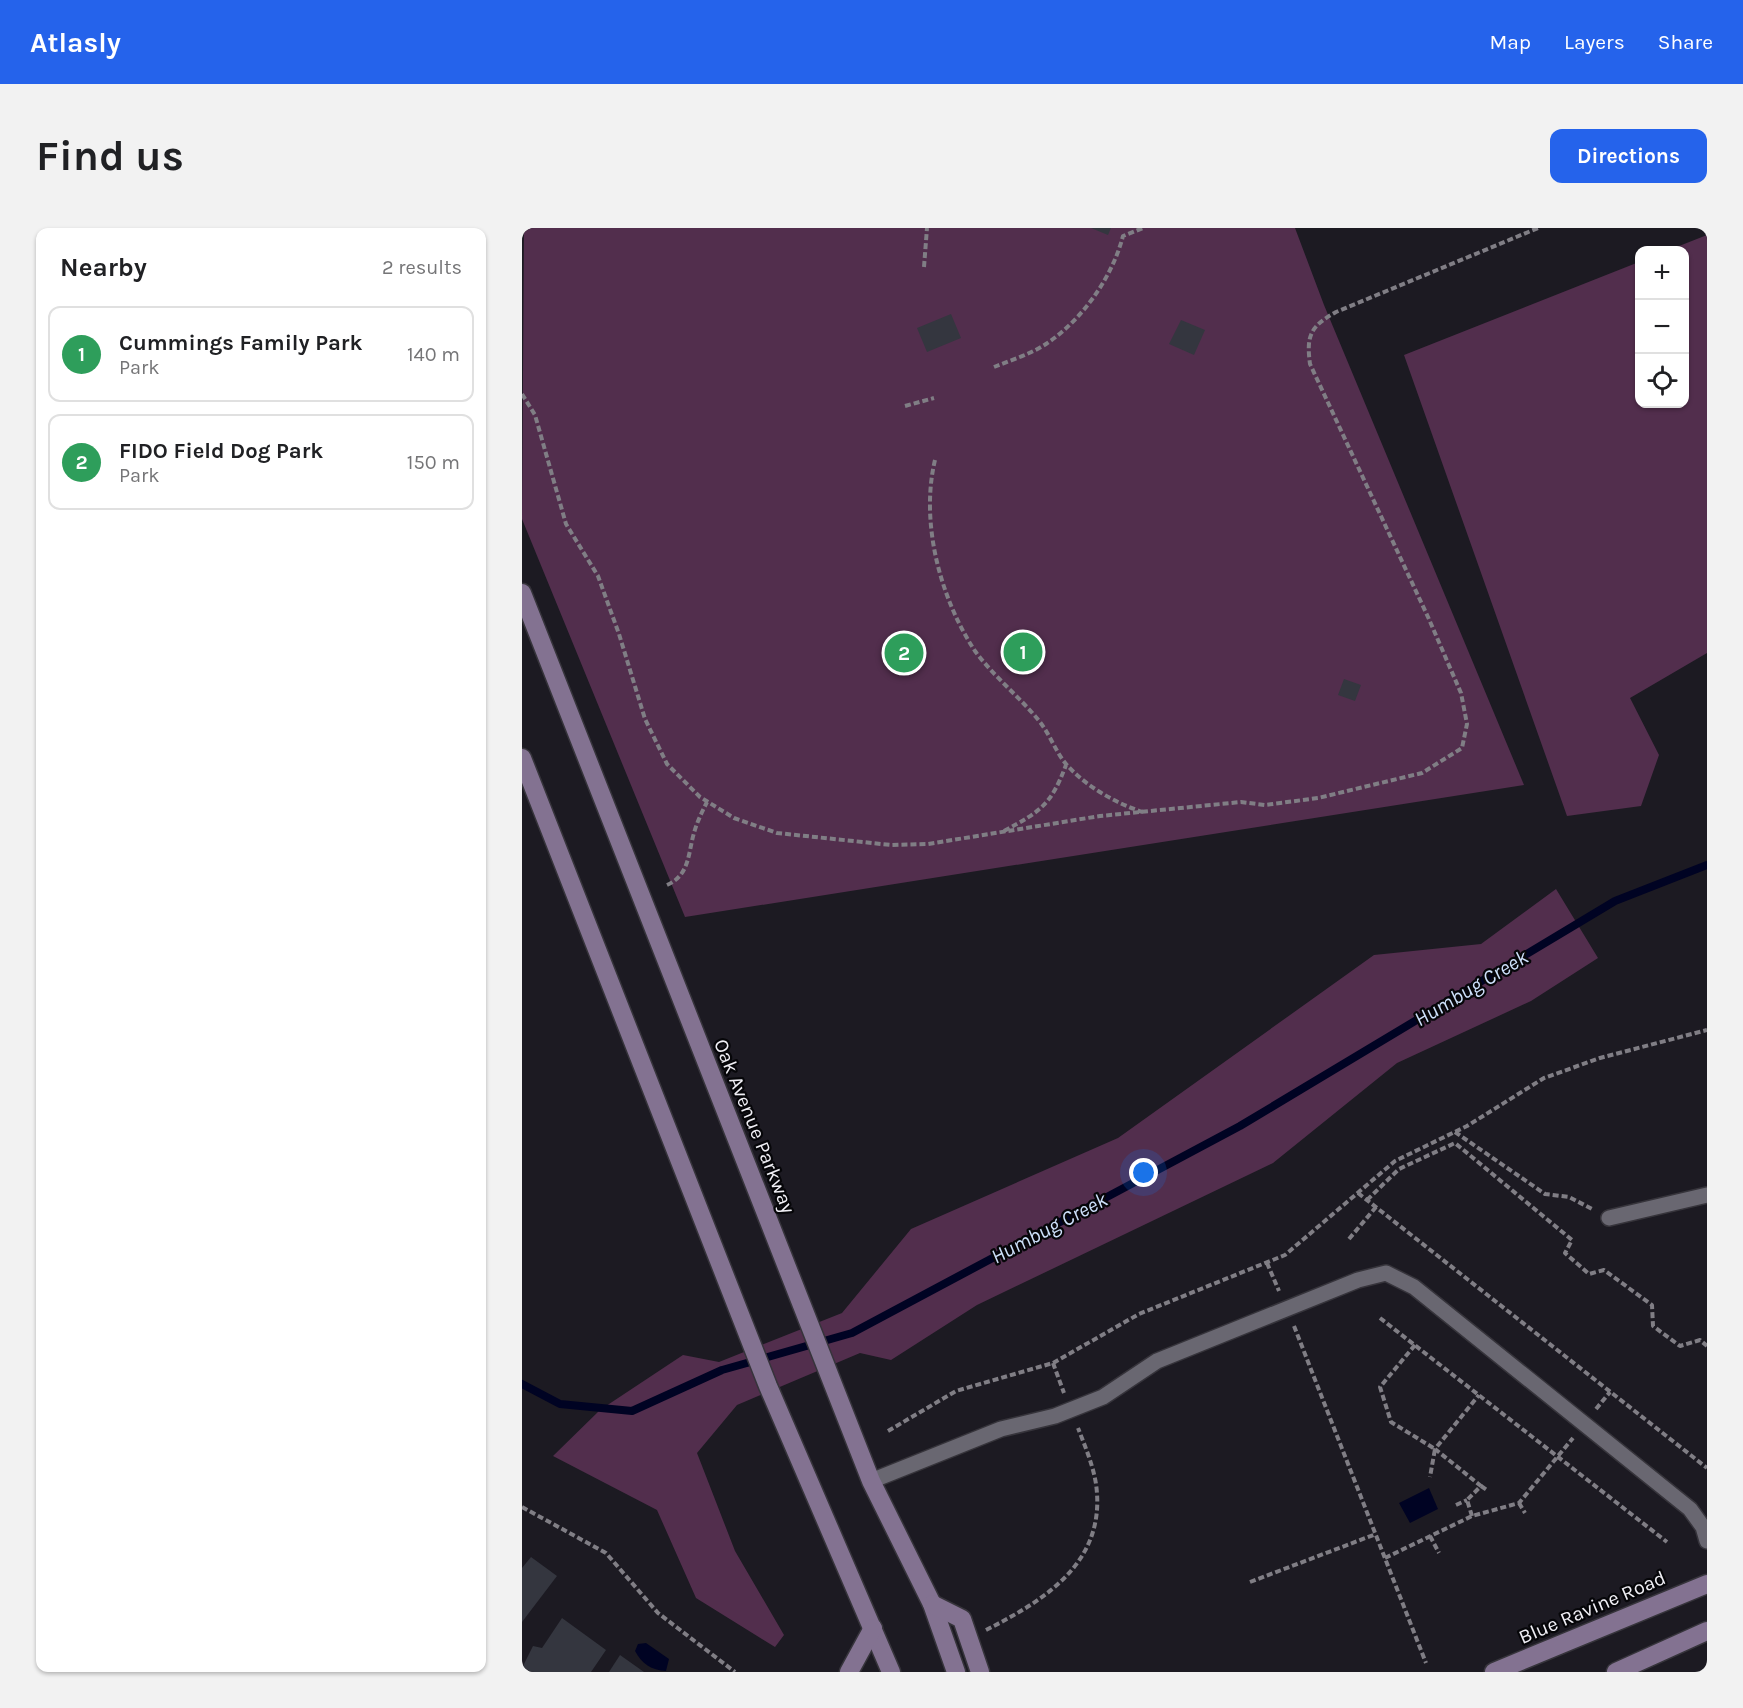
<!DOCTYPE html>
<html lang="en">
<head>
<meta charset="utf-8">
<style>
  :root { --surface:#fff; --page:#f2f2f2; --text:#202124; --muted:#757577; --line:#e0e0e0; --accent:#2563eb }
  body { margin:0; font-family:Karla,sans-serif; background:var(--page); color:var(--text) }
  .controls { position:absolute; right:18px; top:18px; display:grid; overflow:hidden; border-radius:12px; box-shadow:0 2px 4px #0004 }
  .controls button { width:54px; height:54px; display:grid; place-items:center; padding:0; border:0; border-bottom:2px solid var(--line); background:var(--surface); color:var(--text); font:30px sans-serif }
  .you { position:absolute; left:622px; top:945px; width:21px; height:21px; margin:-15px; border:4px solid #fff; border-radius:50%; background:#1a73e8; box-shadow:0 0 0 9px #1a73e833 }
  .badge { display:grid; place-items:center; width:39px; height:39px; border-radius:50%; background:var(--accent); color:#fff; font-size:20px; font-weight:700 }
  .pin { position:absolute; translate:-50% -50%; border:3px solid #fff; box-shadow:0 2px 6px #0006 }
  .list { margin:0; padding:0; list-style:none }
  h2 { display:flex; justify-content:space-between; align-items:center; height:78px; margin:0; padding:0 24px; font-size:26px }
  h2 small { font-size:20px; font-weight:400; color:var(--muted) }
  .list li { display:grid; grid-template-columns:39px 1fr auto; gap:18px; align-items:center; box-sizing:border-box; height:96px; margin:0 12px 12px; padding:0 12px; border:2px solid var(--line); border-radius:12px }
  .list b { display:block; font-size:22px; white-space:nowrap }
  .list p { margin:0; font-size:20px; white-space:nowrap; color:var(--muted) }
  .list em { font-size:20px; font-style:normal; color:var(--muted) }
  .icon { flex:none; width:33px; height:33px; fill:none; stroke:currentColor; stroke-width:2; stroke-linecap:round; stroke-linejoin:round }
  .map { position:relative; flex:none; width:1185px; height:1444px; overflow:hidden; border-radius:12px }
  header { display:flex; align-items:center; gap:36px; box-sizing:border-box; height:84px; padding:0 30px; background:var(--accent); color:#fff }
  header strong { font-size:28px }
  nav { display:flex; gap:33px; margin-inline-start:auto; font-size:21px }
  .intro { display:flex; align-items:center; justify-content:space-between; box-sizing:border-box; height:144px; padding:0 36px }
  h1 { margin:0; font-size:42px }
  .button { padding:15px 27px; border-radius:12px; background:var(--accent); color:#fff; font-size:21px; font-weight:700 }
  main { display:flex; gap:36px; padding:0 36px }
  aside { flex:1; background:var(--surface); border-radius:12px; box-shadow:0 2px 4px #0004 }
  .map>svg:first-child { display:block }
</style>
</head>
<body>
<header>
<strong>Atlasly</strong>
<nav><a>Map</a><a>Layers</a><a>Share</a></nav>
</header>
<div class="intro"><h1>Find us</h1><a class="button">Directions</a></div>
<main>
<aside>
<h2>Nearby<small>2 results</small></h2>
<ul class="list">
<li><span class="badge" style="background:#2e9e5b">1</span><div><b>Cummings Family Park</b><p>Park</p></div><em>140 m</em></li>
<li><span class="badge" style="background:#2e9e5b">2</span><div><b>FIDO Field Dog Park</b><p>Park</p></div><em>150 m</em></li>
</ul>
</aside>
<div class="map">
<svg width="1185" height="1444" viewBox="0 0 1185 1444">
  <rect width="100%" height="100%" fill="#1c1a22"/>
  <g fill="#522e4d">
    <path d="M2,0H773L802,77L1002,557L163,689L0,291Z"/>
    <path d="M1185,7V425L1108,470L1137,527L1119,578L1045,588L882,127L1117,34L1118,176H1162V22H1147Z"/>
    <path d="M1034,661L1076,730L1009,773L875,835L751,935L455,1077L369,1132L338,1125L215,1177L175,1225L213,1323L262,1407L253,1419L174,1370L135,1282L31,1228L78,1182L161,1127L197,1134L320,1085L389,1001L596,910L852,727L959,716Z"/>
  </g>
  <g fill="#000323">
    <path d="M907,1260L916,1281L888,1295L877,1275Z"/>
    <path d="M124,1415L147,1431L144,1443C129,1442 120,1436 113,1423L116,1416Z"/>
  </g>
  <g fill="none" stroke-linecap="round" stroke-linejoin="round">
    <path stroke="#000323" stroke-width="8" d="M0,1156L38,1176L110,1183L200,1142L330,1105L718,898L1093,673L1185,637"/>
  </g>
  <g fill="#34363f">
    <path d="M569,0H589L586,7Z"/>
    <path d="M429,86L439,110L405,124L395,100Z"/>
    <path d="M659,92L683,102L672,127L647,116Z"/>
    <path d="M822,451L839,457L833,473L816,467Z"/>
    <path d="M9,1329L35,1348L0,1394V1340Z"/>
    <path d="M40,1390L84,1422L69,1444H6L0,1440L11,1418L20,1420Z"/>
    <path d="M98,1427L122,1444H87Z"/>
  </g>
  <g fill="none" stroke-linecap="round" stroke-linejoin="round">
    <g stroke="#36343b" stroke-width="18">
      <g id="lane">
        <path d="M1087,990L1185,967"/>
        <path d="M349,1253L479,1201L533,1188L581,1169L635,1133L836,1052L864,1045L892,1059L1168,1281L1181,1299L1185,1313"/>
      </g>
    </g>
    <g stroke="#36343b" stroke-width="21">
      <g id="secondary">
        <path d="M0,365L349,1253L410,1376L434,1444"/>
        <path d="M0,530L246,1158L369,1444"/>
        <path d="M410,1376L440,1391L458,1444"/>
        <path d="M327,1444L351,1400"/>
        <path d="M972,1444L1185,1356"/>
        <path d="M1094,1444L1185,1403"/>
      </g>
    </g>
    <g stroke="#807e85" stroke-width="4" stroke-dasharray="6 3" stroke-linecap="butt">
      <path d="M402,39L405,0"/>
      <path d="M472,139C489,132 509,126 524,116C560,92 590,50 601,8L621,0"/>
      <path d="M0,166L13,187L44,296L76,348L97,406L123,491L145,536L178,569L212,590L255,605L369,617L406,616L578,588L719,574L743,577L796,570L900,545L940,520L945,496L939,465L906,389L788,136C784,107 789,98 814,84L1016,0"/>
      <path d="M383,178L412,170"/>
      <path d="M413,232C398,294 418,370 453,423C472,449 498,469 518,494C528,507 534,524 544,536C563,558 595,576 621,584"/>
      <path d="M482,603C519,583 529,577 544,537"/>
      <path d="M145,657C168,647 166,625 172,605C175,594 180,584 185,574"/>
      <path d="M933,904L1023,966L1047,969L1072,982"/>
      <path d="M836,965L1185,1240"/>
      <path d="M845,972L877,941L933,915L1050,1012L1043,1025L1067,1046L1082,1042L1130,1077L1131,1098L1158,1118L1178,1112L1185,1118"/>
      <path d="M827,1011L854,979"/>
      <path d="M745,1035L757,1063"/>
      <path d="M858,1090L1145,1314"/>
      <path d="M772,1098L904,1435"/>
      <path d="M893,1117L858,1159L869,1194L913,1221L908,1249"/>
      <path d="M531,1135L542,1165"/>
      <path d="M1074,1181L1088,1164"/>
      <path d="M366,1203L434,1163L531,1135L617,1086L763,1027L873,933L945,898L1022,850L1078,830L1185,802"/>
      <path d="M959,1258L965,1262"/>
      <path d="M997,1275L1003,1285"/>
      <path d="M934,1277L945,1272"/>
      <path d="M0,1279L84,1325L136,1385L213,1444"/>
      <path d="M950,1288L945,1272L959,1258L913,1221L957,1167"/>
      <path d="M908,1308L917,1325"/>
      <path d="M863,1330L950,1288L997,1275L1051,1210"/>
      <path d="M728,1354L854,1306"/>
      <path d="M464,1402C523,1372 585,1334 574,1256C571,1237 563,1218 556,1200"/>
    </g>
    <use href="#lane" stroke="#696771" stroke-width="15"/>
    <use href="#secondary" stroke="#837291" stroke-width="18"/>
  </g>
  <g text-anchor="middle" stroke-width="4.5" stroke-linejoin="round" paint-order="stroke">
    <g font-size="20" fill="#f0eff5" stroke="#060609">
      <text transform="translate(233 898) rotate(68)" y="7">Oak Avenue Parkway</text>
      <text transform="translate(1070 1379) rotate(-23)" y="7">Blue Ravine Road</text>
    </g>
    <g font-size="21" font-style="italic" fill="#cee1fb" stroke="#060609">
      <text transform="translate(949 760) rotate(-31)" y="7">Humbug Creek</text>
      <text transform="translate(527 1000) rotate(-28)" y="7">Humbug Creek</text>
    </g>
  </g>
</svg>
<div class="controls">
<button>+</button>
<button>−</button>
<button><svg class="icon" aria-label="locate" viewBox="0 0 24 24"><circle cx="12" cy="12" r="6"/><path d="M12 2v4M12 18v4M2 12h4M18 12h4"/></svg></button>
</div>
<div class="you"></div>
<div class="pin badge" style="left:501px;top:424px;background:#2e9e5b">1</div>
<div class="pin badge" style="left:382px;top:425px;background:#2e9e5b">2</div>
</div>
</main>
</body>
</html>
